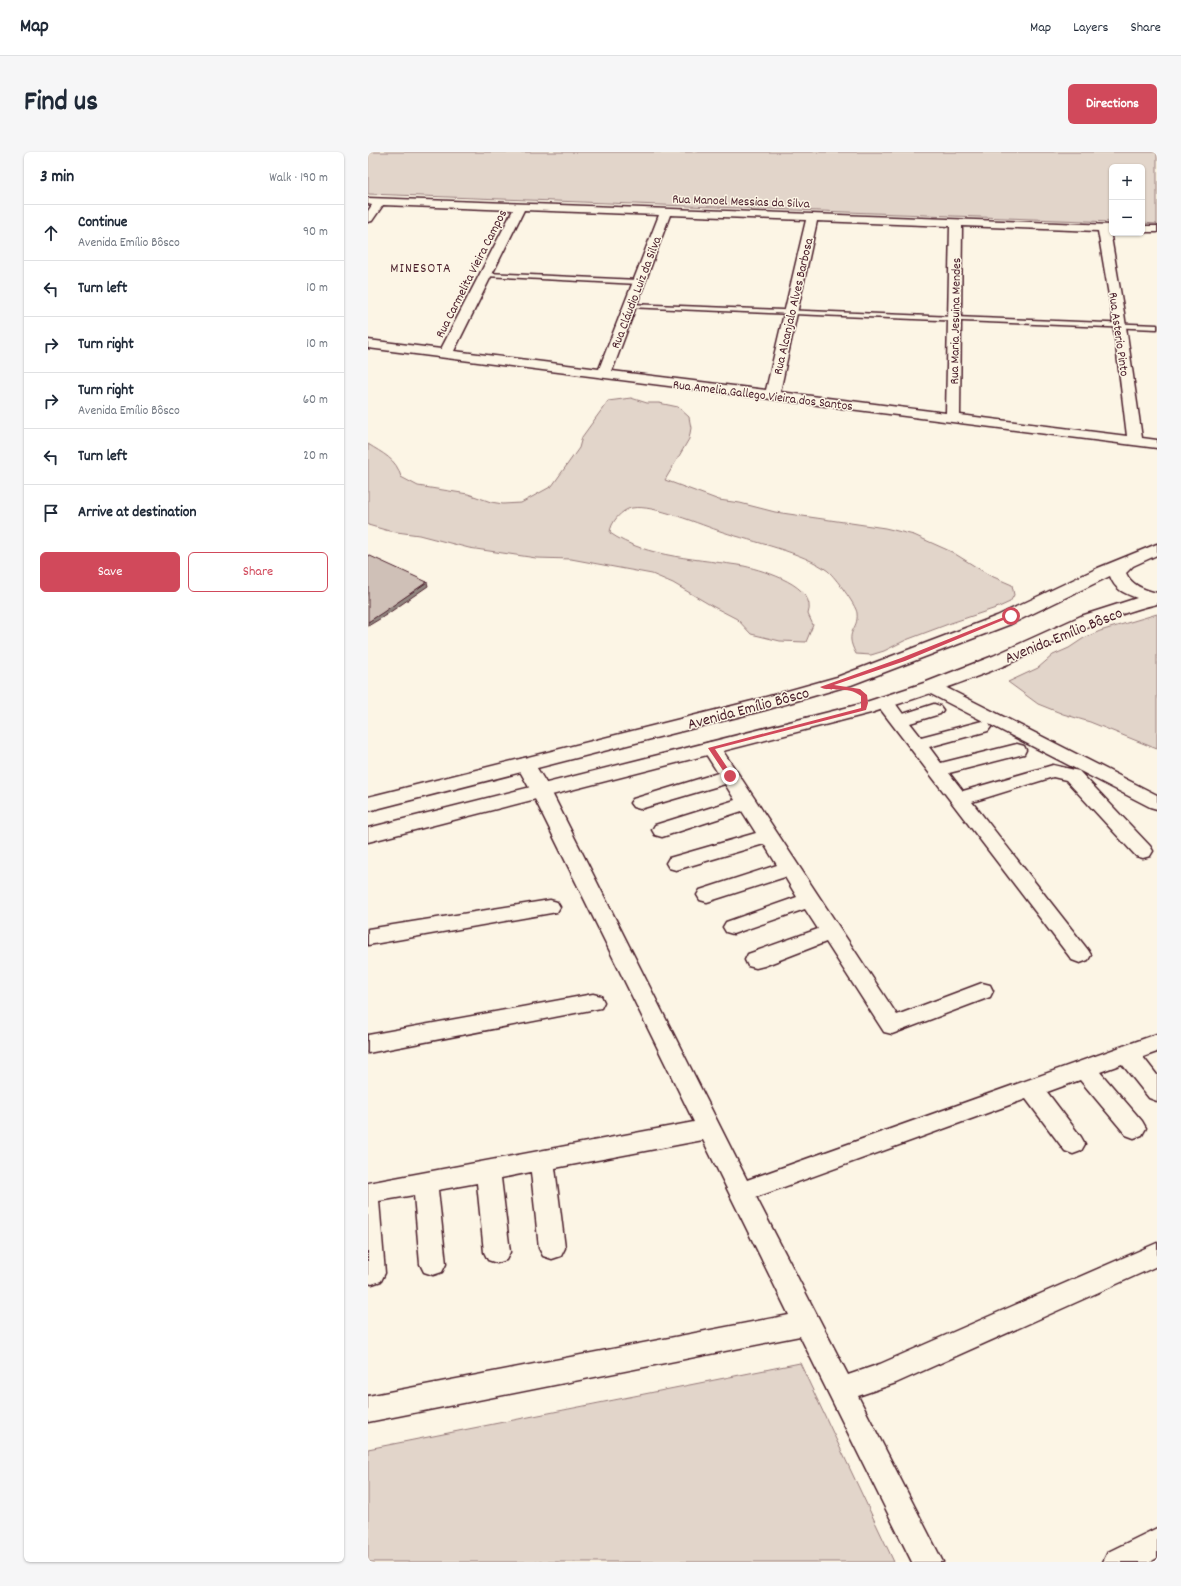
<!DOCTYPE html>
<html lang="en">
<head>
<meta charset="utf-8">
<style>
  :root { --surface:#fff; --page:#f6f6f7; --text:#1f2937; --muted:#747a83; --line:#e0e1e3; --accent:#d1495b }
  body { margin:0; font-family:Dekko,sans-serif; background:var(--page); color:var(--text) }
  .controls { position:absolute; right:12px; top:12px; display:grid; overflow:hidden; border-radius:6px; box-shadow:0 1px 3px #0004 }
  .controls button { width:36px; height:36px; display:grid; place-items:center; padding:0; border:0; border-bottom:1px solid var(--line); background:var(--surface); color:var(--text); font:20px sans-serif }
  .stop { position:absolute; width:12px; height:12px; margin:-9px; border:3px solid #d1495b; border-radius:50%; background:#fff }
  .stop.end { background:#d1495b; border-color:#fff; box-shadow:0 1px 4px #0008 }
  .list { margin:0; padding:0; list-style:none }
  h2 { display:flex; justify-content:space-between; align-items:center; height:52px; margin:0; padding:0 16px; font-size:17px }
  h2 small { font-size:13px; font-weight:400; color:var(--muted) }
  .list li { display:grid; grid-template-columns:26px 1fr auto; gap:12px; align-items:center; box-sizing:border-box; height:56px; padding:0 16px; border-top:1px solid var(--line) }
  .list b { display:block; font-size:15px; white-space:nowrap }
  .list p { margin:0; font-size:13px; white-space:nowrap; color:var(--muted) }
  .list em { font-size:13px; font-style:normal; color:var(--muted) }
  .actions { display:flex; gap:8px; padding:12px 16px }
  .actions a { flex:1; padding:9px 0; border:1px solid var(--accent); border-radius:6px; text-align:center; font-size:14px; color:var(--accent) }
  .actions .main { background:var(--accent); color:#fff }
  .icon { flex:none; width:22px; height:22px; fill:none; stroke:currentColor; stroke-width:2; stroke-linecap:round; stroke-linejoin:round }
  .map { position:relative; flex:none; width:789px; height:1410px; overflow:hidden; border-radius:6px }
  header { display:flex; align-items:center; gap:24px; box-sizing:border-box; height:56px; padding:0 20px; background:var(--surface); border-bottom:1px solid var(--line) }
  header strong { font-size:19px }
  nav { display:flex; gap:22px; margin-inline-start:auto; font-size:14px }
  .intro { display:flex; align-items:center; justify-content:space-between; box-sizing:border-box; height:96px; padding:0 24px }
  h1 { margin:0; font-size:28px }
  .button { padding:10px 18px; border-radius:6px; background:var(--accent); color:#fff; font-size:14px; font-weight:700 }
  main { display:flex; gap:24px; padding:0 24px }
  aside { flex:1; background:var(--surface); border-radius:6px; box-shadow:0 1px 3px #0004 }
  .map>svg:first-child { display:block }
</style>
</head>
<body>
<header>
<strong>Map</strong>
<nav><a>Map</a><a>Layers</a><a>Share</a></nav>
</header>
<div class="intro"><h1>Find us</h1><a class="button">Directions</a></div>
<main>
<aside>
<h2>3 min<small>Walk · 190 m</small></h2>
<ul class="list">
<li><svg class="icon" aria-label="ahead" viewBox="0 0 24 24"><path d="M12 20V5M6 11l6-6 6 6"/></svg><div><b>Continue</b><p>Avenida Emílio Bôsco</p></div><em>90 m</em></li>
<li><svg class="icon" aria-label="left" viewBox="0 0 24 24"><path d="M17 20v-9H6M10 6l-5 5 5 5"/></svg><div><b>Turn left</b></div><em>10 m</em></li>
<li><svg class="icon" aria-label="right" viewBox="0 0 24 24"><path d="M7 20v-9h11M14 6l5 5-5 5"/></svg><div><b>Turn right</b></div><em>10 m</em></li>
<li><svg class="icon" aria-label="right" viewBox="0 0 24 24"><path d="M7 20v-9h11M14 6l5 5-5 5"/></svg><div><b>Turn right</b><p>Avenida Emílio Bôsco</p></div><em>60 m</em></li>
<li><svg class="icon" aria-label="left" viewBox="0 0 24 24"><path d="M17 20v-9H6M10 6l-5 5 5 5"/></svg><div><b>Turn left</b></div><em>20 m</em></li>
<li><svg class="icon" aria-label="arrive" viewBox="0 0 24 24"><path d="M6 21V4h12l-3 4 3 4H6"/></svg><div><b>Arrive at destination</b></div></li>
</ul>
<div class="actions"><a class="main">Save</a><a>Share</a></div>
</aside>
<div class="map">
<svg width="789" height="1410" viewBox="0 0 789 1410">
  <rect width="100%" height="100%" fill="#fcf5e5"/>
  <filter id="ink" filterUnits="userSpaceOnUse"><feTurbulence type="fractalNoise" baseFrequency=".025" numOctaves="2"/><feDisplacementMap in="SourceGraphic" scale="8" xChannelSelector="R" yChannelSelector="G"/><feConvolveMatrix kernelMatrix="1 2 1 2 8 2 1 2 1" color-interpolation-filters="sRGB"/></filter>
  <g filter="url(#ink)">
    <g fill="#e2d5ca" stroke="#967a7a">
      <path d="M0,0H789V72L774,71V15H744V70L0,42Z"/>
      <path d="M263,246L279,251H291L310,255L321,265L323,276L321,287L297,328L351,348L372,351L407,360L517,376L546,383L584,400L621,423L644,433L646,443L642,450L631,455L583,471L538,488L516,499L503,503L488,502C475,478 491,479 489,461C488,453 467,425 460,419C435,400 385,390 355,380C333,373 285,352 264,356C254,357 242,371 242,381C278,406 334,407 376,414C397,419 450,434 440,462L445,473L438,490L412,489L383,482L369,467L344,454L305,431L284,422L203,407L168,406L101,396L51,383L21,379L0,373V292C14,301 29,307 33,325L50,334L100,342L123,350L135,352L153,351L184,334L211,296L214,285L240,249Z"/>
      <path d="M789,462V597L722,570L695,562L670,552L640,530L670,516L685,503L701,496L716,486L732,479Z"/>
      <path d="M432,1211L526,1410H0V1297Z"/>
    </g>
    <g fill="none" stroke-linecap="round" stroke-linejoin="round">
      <g stroke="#4a1f2b" stroke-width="3">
        <g id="lane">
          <path d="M118,121L270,128L273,130L270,132L116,124V122Z"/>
          <path d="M261,152L789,173V177L259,155L258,154Z"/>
        </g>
      </g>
      <g stroke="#4a1f2b" stroke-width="3">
        <g id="street">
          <path d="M0,46L744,73V79H742L756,161L774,286L789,288V296L0,196V188L73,197L145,58L15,53L4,69L0,70V59L4,53L0,52ZM156,58L291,63L231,217L86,199ZM302,63L438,68L398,238L244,219ZM449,69L582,74L578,261L412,240ZM594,74L730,79L744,161L759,284L592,263Z"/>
          <rect x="774" y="74" width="15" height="6"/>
          <path d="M563,530L569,531L789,643V657L782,655L621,572L623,575L620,579L561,595L573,611L649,592L656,594L658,598L656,602L581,621L595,639L685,613L711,619L782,694L785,699L782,704L775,706L768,704L698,628L685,625L604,650L720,798L723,803L720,808L712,811L704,808L507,550L510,546C524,542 527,552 535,562L566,552L572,554L575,558L572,562L542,571L553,585L614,569L617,570L557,539L554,535L557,531Z"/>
          <path d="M343,590L350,592L369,620L529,863L614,831L622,833L625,839L622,845L524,882L516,880L458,790L396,814L388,816L380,814L377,808L380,802L450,777L437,757L365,782L358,780L355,775L358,770L429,745L417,725L339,750L332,748L329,743L332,738L409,713L396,692L308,718L301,716L298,711L301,706L388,681L374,659L294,685L287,683L284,678L287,673L367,648L357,632L272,657L265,655L262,651L265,647L350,621L334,596L336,592Z"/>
          <path d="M157,606L164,608L183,639L379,1028L789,882V900L775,905L789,923V949L781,946L754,912L732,920L774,969L778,976L774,983L766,986L758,983L712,928L679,940L713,985L717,992L713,999L705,1002L697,999L658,947L388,1045L480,1223L512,1212L789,1091V1114L528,1231L490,1244L575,1410H544L432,1184L0,1270V1244L421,1163L335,988L187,1016L197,1096L193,1104L184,1107L175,1104L171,1096L163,1020L133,1026L142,1100L138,1108L129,1111L120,1108L116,1100L109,1031L70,1038L78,1112L74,1120L65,1123L56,1120L52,1112L46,1043L11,1049L17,1121L13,1129L4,1132L0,1131V1031L326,970L163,639L148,612L150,608Z"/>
          <path d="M182,748L189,750L192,755L189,760L0,793V777Z"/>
          <path d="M225,842L233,844L236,850L233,856L0,901V883Z"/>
          <path d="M789,1376V1406L782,1410H735L740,1400Z"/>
        </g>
      </g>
      <g stroke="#4a1f2b" stroke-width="3">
        <path id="secondary" d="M789,392V403L765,414L758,421C763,433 776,438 789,441V452C737,464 689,490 640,512C595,531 549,546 503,561L0,690V676L489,553L556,531L625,504L713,464L769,446C756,441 747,438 742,424L643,472L483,533L397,558L0,659V645L384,549L469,525L629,464L730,416Z"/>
      </g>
      <use href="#lane" fill="#fcf5e5" fill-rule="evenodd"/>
      <use href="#street" fill="#fcf5e5" fill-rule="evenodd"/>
      <use href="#secondary" fill="#fcf5e5" fill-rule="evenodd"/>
    </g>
    <path fill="#918680" stroke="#4a1f2b" d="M59,430L60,434L15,465L0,474V470Z"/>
    <path fill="#cfc0b7" stroke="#4a1f2b" d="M0,403L59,430L14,461L0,470Z"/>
  </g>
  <path fill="#d1495b" d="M641,463L645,464L537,509L466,533L492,537L499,543L500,551L498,558L347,597L365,624L364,626H360L340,596L493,556V544C479,533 462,541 452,535L533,506Z"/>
  <g text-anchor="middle" stroke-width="3" stroke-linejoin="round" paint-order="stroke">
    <g font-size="13" fill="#4a1f2b" stroke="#fcf5e5">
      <text transform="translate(373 48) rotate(2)" y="5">Rua Manoel Messias da Silva</text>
      <text transform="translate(102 121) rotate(-63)" y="5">Rua Carmelita Vieira Campos</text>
      <text transform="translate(267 140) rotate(-69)" y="5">Rua Cláudio Luiz da Silva</text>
      <text transform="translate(424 154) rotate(-77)" y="5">Rua Alcanjalo Alves Barbosa</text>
      <text transform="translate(586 169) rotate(-89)" y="5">Rua Maria Jesuina Mendes</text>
      <text transform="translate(752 182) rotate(82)" y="5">Rua Asterio Pinto</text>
      <text transform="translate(395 242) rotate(7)" y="5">Rua Amelia Gallego Vieira dos Santos</text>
    </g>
    <g font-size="14" letter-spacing="1" fill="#4a1f2b" stroke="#fcf5e5">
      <text x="53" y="120">MINESOTA</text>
    </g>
    <g font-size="16" fill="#4a1f2b" stroke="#fcf5e5">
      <text transform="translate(695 482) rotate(-22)" y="6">Avenida Emílio Bôsco</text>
      <text transform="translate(380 555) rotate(-15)" y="6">Avenida Emílio Bôsco</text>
    </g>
  </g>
</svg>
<div class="controls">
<button>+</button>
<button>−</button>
</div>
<div class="stop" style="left:643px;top:464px"></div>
<div class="stop end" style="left:362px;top:624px"></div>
</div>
</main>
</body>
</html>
